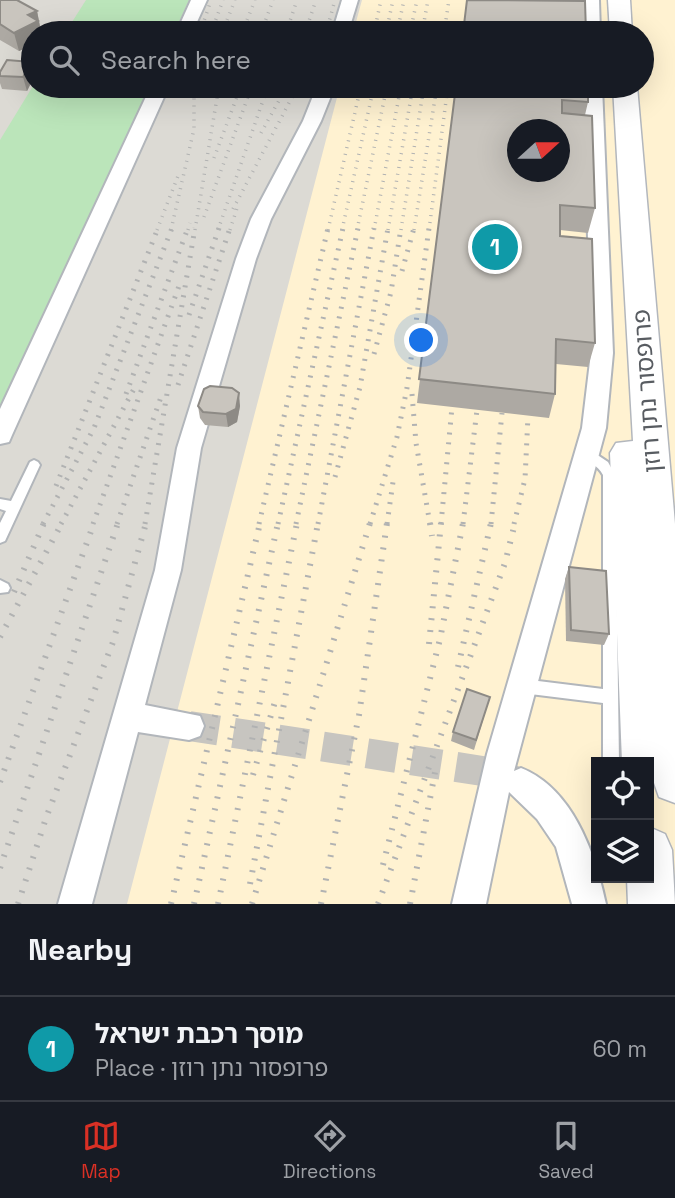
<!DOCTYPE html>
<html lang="en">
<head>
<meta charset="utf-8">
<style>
  :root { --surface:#171b24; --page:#242831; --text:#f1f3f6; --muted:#9ea1a6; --line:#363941; --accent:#d93025 }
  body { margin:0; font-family:"Space Grotesk","Noto Sans Hebrew",sans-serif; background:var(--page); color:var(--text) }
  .controls { position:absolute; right:21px; bottom:21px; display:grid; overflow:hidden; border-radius:0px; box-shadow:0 7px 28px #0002 }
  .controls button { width:63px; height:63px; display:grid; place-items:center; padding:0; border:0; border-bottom:2px solid var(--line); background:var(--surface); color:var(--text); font:35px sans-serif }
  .compass { position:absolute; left:507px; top:119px; width:63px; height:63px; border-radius:50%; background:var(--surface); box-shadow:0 7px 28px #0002; rotate:69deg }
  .you { position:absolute; left:422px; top:341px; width:24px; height:24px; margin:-18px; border:5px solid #fff; border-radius:50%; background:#1a73e8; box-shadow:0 0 0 10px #1a73e833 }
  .badge { display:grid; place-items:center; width:46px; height:46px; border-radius:50%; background:var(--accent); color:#fff; font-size:23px; font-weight:700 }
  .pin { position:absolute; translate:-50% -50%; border:4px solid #fff; box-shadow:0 2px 7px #0006 }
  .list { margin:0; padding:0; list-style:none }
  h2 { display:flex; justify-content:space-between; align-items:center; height:91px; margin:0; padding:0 28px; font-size:30px }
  h2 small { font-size:23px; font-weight:400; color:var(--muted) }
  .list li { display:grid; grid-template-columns:46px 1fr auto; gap:21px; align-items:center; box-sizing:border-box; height:105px; padding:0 28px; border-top:2px solid var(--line) }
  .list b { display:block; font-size:26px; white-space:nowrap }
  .list p { margin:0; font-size:23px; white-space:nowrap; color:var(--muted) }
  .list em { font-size:23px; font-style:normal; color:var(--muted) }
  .icon { flex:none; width:38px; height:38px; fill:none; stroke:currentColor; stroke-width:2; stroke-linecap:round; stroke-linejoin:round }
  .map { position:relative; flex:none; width:675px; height:904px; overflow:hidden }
  .search { position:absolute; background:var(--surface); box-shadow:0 7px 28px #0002; left:21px; right:21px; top:21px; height:77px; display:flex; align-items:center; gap:18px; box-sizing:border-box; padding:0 24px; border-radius:38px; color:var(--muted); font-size:26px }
  .sheet { height:196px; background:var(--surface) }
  nav { display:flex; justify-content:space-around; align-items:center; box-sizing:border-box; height:98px; border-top:2px solid var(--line); background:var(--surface); font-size:19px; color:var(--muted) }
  nav a { display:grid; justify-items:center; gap:4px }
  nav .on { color:var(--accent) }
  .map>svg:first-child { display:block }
</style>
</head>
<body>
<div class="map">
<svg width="675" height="904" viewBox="0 0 675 904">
  <rect width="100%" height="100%" fill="#ece8df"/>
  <path fill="#fff2d1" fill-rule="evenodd" d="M0,0H675V904H0ZM33,33H642V86H33ZM518,130H560V172H518ZM596,762H649V878H596Z"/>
  <path fill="#dcdad4" d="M0,0H362L353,33H33V86H340L127,904H0Z"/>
  <g fill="#bbe5ba">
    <path d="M86,0H189L174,33H65Z"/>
    <path d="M33,86H150L0,411V140Z"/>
  </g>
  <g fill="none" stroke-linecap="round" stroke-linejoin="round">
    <path stroke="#c7c5c0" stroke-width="30" stroke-dasharray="30 15" stroke-linecap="butt" d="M189,726L489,772L515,781"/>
    <g stroke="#b2b6bb" stroke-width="4">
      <g id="lane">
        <path d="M587,448L608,462L615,475L619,762H603V703L522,693L517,691L515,686L517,681L522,679L603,689V475C598,465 587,462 581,453L583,450Z"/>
        <path d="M34,460L38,462L40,465L5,541L0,543V523L6,511L0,509V499L11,501L30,462Z"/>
        <path d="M0,580L8,584L10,588L8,592L0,593Z"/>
      </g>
    </g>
    <g stroke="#b2b6bb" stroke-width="4">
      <g id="street">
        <path d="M191,0H207L192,33H176Z"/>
        <path d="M342,0H358L348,33H332Z"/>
        <path d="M583,0H599L600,33H584Z"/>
        <path d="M151,86H169L12,435L9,442L0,444V409Z"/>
        <path d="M317,86H335L321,121L271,219L256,259L201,448L181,570L145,705L200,716L204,726L200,736L189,740L138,732L92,904H58L155,570L177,448L236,259L251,219L303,121Z"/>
        <path d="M584,86H602L613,353L606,428L514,771L521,768C574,789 596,857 606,904H572L556,847L537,819L509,792L486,904H452L487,754L582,428L591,353Z"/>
      </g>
    </g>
    <g stroke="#b3b7bd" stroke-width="3">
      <g id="secondary">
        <path d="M608,0H630L632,33H610Z"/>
        <path d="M613,86H637L675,524V803L659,797L653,780L649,782V762H622L610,453L616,443L633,441Z"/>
        <path d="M649,827L665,834L672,850L675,904H628L627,878H649Z"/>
      </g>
    </g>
    <use href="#lane" fill="#fff" fill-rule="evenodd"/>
    <use href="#street" fill="#fff" fill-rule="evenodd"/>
    <use href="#secondary" fill="#fff" fill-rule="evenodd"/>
    <g stroke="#b1b2b2" stroke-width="3.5" stroke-dasharray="1 6" stroke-linecap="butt">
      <path d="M200,33L211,0"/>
      <path d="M211,33L223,0"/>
      <path d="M222,33L235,0"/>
      <path d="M242,33L255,0"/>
      <path d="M261,33L273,0"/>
      <path d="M286,33L297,0"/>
      <path d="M305,33L316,0"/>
      <path d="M326,33L335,0"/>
      <path d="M374,33L381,0"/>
      <path d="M386,33L393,0"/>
      <path d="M397,33L404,0"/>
      <path d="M410,33L417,0"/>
      <path d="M422,33L428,0"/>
      <path d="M444,33L449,0"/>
      <path d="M261,133L287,86"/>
      <path d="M214,158L241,86"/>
      <path d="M233,209L298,86"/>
      <path d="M204,217L252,86"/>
      <path d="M157,230L178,176"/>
      <path d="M171,230L194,129V86"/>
      <path d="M188,230L190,223"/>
      <path d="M195,230L219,86"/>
      <path d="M218,230L268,86"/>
      <path d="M230,230L238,205"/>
      <path d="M328,230L361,86"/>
      <path d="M342,230L374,86"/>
      <path d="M357,230L387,86"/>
      <path d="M374,230L401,86"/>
      <path d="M388,230L413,86"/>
      <path d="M401,230L424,86"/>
      <path d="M414,230L437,86"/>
      <path d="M429,230L448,86"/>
    </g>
    <g stroke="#b1b2b2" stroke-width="5" stroke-dasharray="2 8" stroke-linecap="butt">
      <path d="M402,271L414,228"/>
      <path d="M189,315L219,228"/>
      <path d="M374,354L391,292L401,228"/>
      <path d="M178,385L230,228"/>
      <path d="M126,394L188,228"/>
      <path d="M412,394L416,443L430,524"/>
      <path d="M335,477L360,387L388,228"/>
      <path d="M56,486L158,228"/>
      <path d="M43,524L94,428L172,228"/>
      <path d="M61,524L135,387"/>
      <path d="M93,524L179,286"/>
      <path d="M117,524L162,394"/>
      <path d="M145,524L195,228"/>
      <path d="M259,524L328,228"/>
      <path d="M278,524L343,228"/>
      <path d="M296,524L358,228"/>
      <path d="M318,524L374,228"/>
      <path d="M370,524L397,437L407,388L429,228"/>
      <path d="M387,524L393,482"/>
      <path d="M441,524L452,407"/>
      <path d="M463,524L477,410"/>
      <path d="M491,524L502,413"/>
      <path d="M514,524L525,479L528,416"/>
    </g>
    <g stroke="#b1b2b2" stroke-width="6" stroke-dasharray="2 10" stroke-linecap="butt">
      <path d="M430,523L432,536"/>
      <path d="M14,592L44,523"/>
      <path d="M0,637L62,523"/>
      <path d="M429,644L441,523"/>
      <path d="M458,667L491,523"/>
      <path d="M253,775L277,695"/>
      <path d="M0,782L94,523"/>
      <path d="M383,865L440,639L463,523"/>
      <path d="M0,868L118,523"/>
      <path d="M250,884L318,523"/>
      <path d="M18,904L46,818L113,642L146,523"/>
      <path d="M171,904L260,523"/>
      <path d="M194,904L278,523"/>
      <path d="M218,904L297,523"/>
      <path d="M252,904L370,523"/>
      <path d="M321,904L359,715L387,523"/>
      <path d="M378,904L505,563L515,523"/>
      <path d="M410,904L436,767"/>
    </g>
  </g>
  <g fill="#ada9a3">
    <path d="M0,0L37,11L41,30L33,33V45L19,51L0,40Z"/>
    <path d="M33,54V79L27,91L2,89L0,83V72L23,62V58Z"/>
    <path d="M456,86L588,102L585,115L595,208L588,233L560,230V236L595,343L588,367L556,364L555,394L549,418L417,403Z"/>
    <path d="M198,406H240L237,422L228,427L205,425L200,418Z"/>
    <path d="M569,567L609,634L604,645L566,641L565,579Z"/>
    <path d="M490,697L474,750L451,741L453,732Z"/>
  </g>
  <g fill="#8d8a85">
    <path d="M37,11L41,33H33V45L19,51L14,33L28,15Z"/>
    <path d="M32,62L33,68V79L27,91L23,77Z"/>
    <path d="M239,393L240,406L237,422L228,427L226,414Z"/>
  </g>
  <g fill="#c9c5be" stroke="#8d8a85" stroke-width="2" fill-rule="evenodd">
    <path d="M0,0H17L37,11L28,15L38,21L14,33L0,24Z"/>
    <path d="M467,0L585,1L586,33H463Z"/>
    <path d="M26,53L33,54V60L23,58Z"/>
    <path d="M7,60L32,62L23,77L0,76V72Z"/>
    <path d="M456,86H588V102L562,100V113L592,116L595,208L560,205V236L592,239L595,343L556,339L555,394L419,379ZM517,130H559V172H517Z"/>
    <path d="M210,386L232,388L239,393L236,409L226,414L203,412L198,406L204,389Z"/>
    <path d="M569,567L606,571L609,634L571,630Z"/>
    <path d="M467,689L490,697L476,740L453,732Z"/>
  </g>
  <g text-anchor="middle" stroke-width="5" stroke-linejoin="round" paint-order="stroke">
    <g font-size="24" fill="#585c61" stroke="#fff">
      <text transform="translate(647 391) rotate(-94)" y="8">פרופסור נתן רוזן</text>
    </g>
  </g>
</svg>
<div class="controls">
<button><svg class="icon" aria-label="locate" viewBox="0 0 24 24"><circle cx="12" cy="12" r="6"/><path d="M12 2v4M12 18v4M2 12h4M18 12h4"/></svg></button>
<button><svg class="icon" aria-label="layers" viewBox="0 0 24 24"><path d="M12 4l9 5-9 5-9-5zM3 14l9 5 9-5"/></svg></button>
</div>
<svg class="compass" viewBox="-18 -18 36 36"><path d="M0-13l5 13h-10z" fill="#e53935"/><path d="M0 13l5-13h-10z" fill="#9ea1a6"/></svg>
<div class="you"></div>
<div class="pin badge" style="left:495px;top:247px;background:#0f9aa8">1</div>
<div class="search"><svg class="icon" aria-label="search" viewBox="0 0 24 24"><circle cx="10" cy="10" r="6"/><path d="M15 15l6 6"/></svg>Search here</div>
</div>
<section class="sheet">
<h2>Nearby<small></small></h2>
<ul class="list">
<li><span class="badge" style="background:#0f9aa8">1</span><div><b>מוסך רכבת ישראל</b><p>Place · פרופסור נתן רוזן</p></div><em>60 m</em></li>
</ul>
</section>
<nav>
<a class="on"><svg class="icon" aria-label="map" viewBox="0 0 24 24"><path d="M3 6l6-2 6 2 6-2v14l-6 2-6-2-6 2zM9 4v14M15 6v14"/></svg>Map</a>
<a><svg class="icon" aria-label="directions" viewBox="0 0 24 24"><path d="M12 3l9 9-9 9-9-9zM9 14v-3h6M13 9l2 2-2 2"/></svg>Directions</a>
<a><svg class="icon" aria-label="saved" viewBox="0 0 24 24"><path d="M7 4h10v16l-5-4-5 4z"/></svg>Saved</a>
</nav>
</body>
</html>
